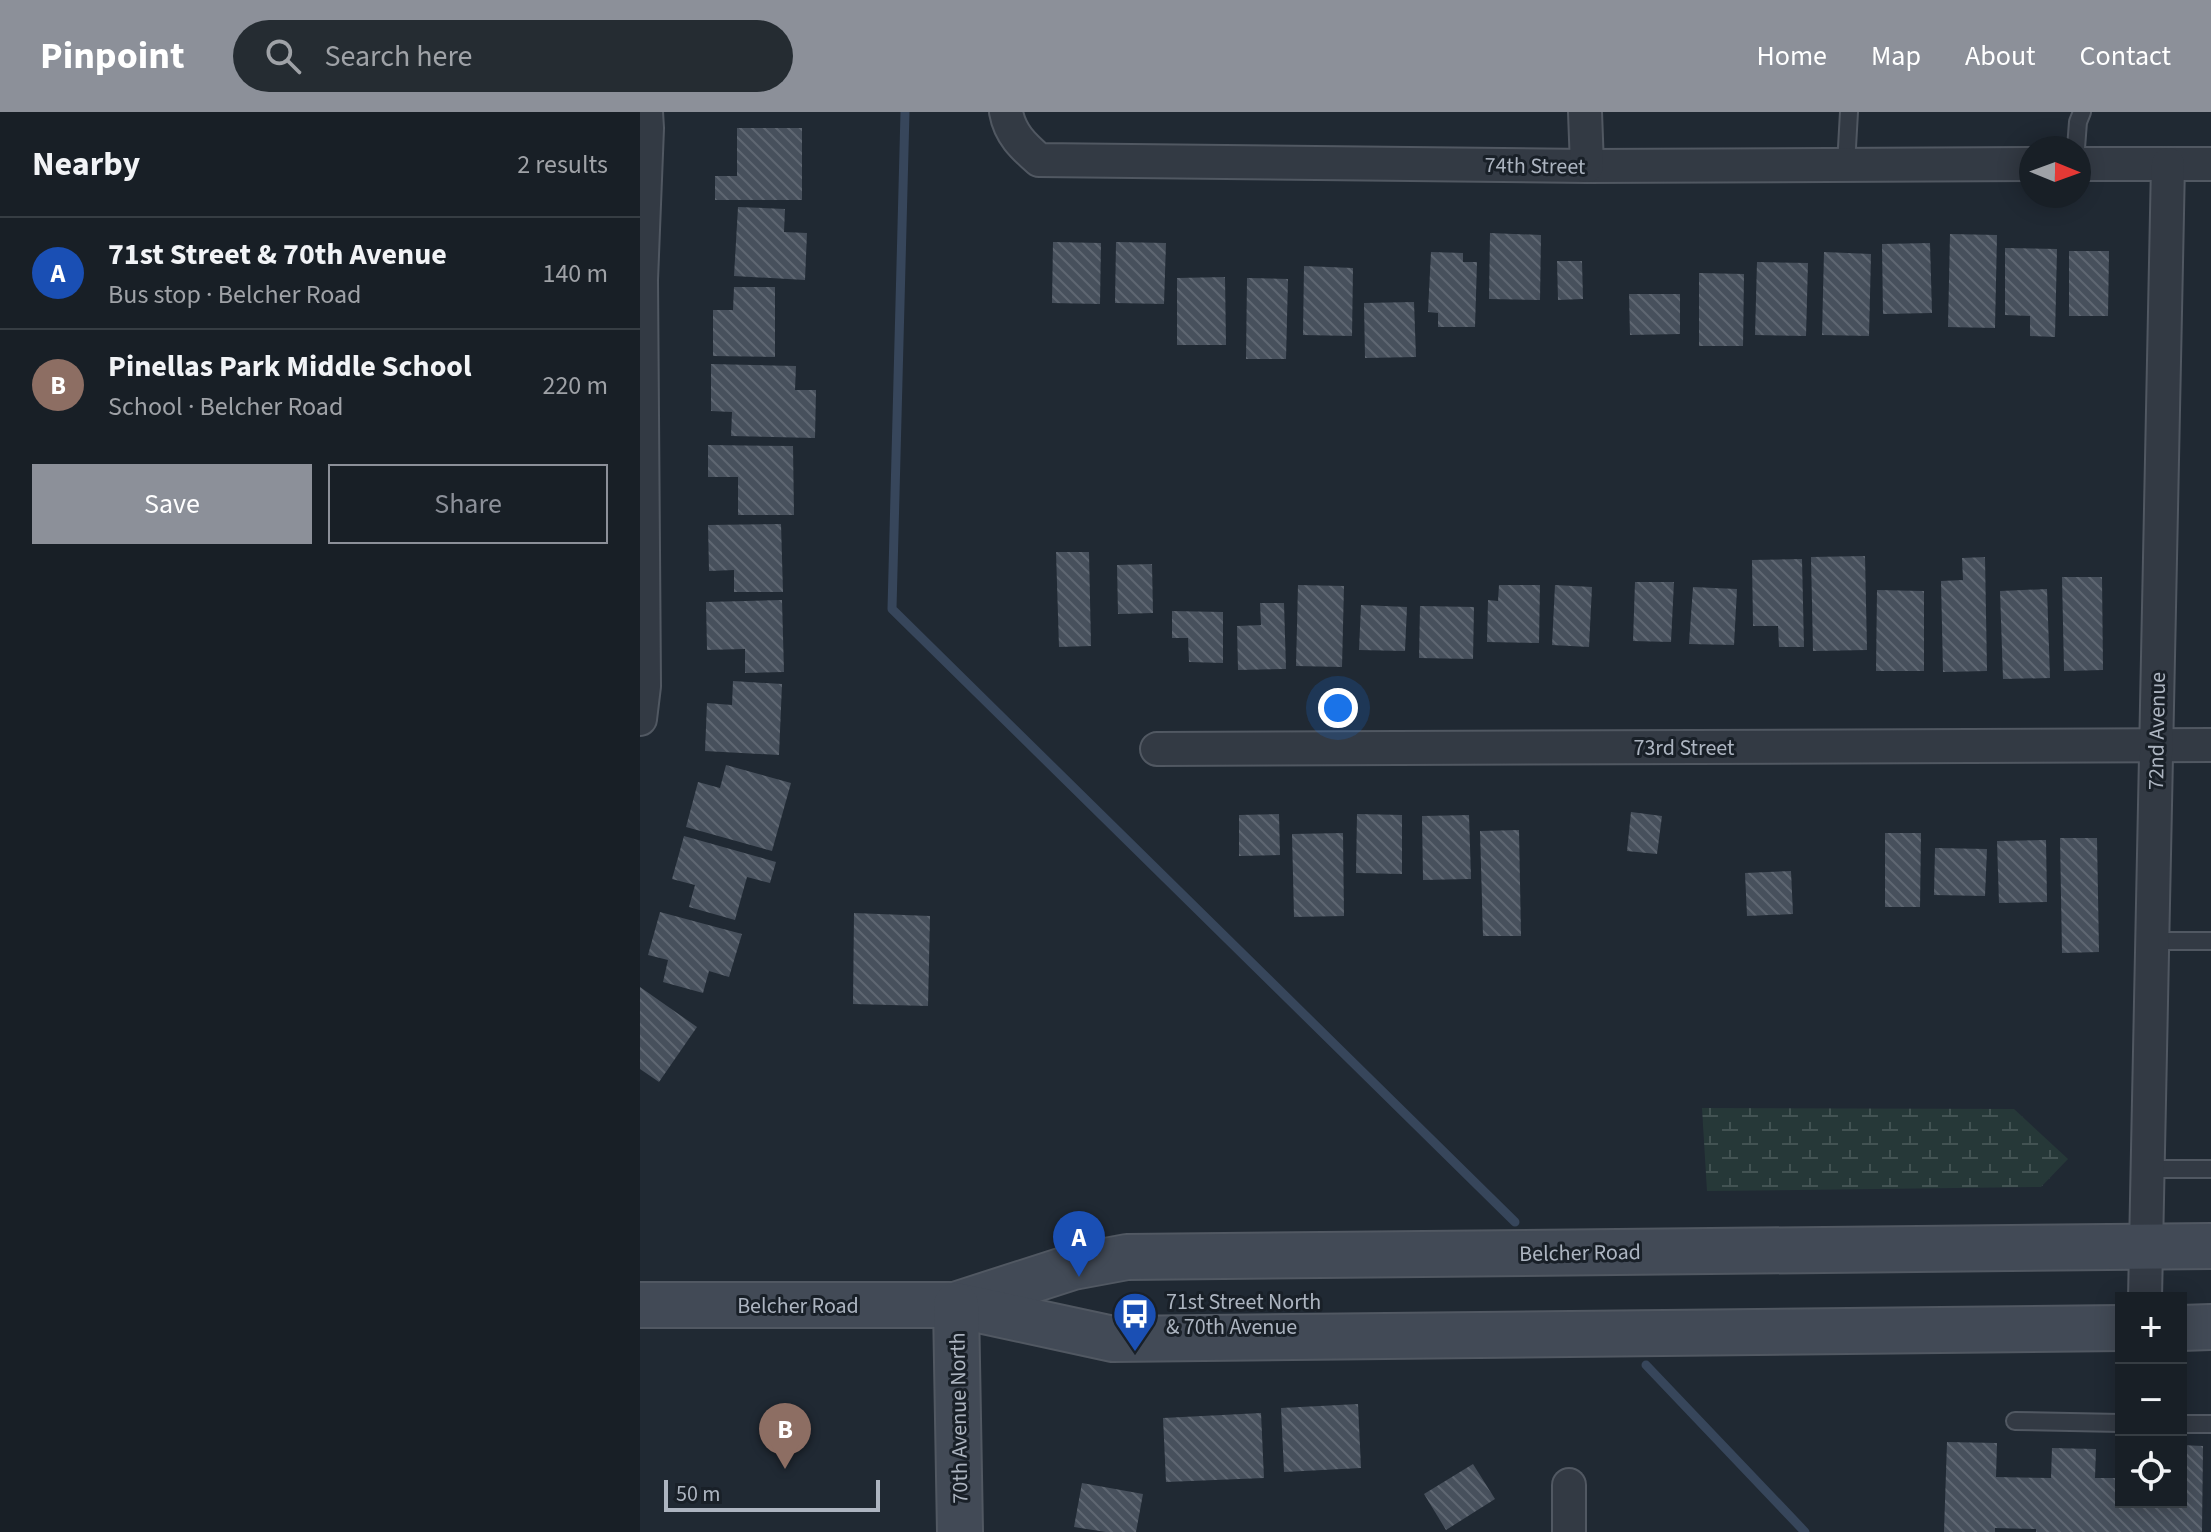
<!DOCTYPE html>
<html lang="en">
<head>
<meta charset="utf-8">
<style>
  :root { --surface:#181f26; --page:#252c32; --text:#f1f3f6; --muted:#9fa2a7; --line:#363d43; --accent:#8c9099 }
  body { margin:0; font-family:"Source Sans 3",sans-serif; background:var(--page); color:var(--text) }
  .controls { position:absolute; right:24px; bottom:24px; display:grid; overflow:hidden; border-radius:0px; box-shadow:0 4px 20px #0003 }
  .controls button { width:72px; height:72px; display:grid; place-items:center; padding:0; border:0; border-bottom:2px solid var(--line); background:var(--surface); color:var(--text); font:40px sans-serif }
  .compass { position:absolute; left:1379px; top:24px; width:72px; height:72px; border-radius:50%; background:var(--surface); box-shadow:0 4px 20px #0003; rotate:91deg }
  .scale { position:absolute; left:24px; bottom:20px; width:216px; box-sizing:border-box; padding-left:8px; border:4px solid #adb5c1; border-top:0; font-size:22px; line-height:28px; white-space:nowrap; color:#adb5c1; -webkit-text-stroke:6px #192028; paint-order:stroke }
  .you { position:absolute; left:698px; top:596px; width:28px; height:28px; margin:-20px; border:6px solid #fff; border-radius:50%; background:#1a73e8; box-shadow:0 0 0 12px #1a73e833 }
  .badge { display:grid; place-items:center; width:52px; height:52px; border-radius:50%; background:var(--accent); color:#fff; font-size:26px; font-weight:700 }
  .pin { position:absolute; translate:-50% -66px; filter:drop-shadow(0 2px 4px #0008) }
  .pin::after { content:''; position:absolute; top:42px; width:28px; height:24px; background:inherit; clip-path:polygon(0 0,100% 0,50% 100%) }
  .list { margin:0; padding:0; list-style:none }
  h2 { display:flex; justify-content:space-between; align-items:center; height:104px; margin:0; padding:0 32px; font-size:34px }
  h2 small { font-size:26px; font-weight:400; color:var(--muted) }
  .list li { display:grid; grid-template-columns:52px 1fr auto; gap:24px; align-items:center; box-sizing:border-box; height:112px; padding:0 32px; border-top:2px solid var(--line) }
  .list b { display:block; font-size:30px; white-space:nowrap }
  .list p { margin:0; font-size:26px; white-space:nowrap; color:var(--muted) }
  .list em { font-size:26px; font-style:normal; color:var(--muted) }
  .actions { display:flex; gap:16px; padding:24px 32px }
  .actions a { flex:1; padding:18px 0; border:2px solid var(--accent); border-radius:0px; text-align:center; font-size:28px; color:var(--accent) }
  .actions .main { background:var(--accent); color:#fff }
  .icon { flex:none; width:44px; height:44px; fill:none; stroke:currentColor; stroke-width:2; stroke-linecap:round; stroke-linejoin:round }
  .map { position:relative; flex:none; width:1571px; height:1420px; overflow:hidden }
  header { display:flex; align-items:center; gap:48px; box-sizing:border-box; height:112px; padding:0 40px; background:var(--accent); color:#fff }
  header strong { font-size:38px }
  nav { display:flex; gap:44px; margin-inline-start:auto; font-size:28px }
  .search { width:560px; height:72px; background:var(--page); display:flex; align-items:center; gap:20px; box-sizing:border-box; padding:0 28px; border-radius:44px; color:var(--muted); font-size:30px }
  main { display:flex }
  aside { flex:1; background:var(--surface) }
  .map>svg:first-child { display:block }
</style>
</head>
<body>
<header>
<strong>Pinpoint</strong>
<div class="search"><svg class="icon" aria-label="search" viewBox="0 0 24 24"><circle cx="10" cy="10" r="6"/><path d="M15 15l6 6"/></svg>Search here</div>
<nav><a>Home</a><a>Map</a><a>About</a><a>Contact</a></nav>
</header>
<main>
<aside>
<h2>Nearby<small>2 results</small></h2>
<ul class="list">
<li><span class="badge" style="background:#1a4fb4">A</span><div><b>71st Street &amp; 70th Avenue</b><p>Bus stop · Belcher Road</p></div><em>140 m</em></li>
<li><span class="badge" style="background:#8d6e63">B</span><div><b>Pinellas Park Middle School</b><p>School · Belcher Road</p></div><em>220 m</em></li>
</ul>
<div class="actions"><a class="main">Save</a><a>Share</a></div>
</aside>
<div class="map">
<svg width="1571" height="1420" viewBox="0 0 1571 1420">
  <defs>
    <pattern id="wetland-marsh" width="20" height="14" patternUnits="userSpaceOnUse" patternTransform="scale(2)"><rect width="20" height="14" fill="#263838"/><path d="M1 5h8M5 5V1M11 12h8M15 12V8" fill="none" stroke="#435353"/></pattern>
    <pattern id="building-back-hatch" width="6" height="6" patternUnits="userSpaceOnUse" patternTransform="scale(2)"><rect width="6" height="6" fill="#47505c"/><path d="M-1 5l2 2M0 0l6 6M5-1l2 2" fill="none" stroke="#5f6772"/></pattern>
  </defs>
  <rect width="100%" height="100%" fill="#202933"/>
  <path fill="url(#wetland-marsh)" d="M1062,996L1374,997L1428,1047L1401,1075L1067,1079Z"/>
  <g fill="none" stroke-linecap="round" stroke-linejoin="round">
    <g stroke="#37465b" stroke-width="9">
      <path d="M265,0L252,497L875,1110"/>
      <path d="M1006,1253L1165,1420"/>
    </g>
  </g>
  <g fill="url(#building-back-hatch)">
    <path d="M97,16H162V88H75V64H97Z"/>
    <path d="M98,95L145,97L144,120L167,121L165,168L94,164Z"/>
    <path d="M850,121L901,123L900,188L849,187Z"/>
    <path d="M1310,122L1357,123L1355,216L1308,215Z"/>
    <path d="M413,130L461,131L460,192L412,191Z"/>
    <path d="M476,130L526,131L524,192L475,191Z"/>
    <path d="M1290,131L1292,201L1243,202L1242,132Z"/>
    <path d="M1365,136L1417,137L1415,225L1390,224V204L1365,203Z"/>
    <path d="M1429,139H1469L1468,204H1429Z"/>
    <path d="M791,140L823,141V150H837L835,215H798V201L788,200Z"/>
    <path d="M1184,140L1231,142L1229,224L1182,223Z"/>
    <path d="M917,149H942L943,187L918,188Z"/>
    <path d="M1117,150L1168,151L1166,224L1115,223Z"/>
    <path d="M664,154L713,156L712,224L663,223Z"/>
    <path d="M1059,161L1104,162L1103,234H1059Z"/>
    <path d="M585,165L586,233H537V166Z"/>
    <path d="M607,166L648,167L646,247H606Z"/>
    <path d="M94,175H135V245L73,244V198H93Z"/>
    <path d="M989,182H1040V222L990,223Z"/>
    <path d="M774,190L776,245L725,246L724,191Z"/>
    <path d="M71,252L156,254L155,278H176L175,326L91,324L92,300L71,299Z"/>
    <path d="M68,333L153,334L154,403H98V365H68Z"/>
    <path d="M141,412L143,480H94V458L69,459L68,413Z"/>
    <path d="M416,440H449L451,534L419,535Z"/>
    <path d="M1225,444L1227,538L1173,539L1171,445Z"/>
    <path d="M1345,445L1347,559L1303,560L1301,469L1323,468L1322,446Z"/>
    <path d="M1162,447L1164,535H1139L1138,514H1113L1112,448Z"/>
    <path d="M512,452L513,501L478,502L477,453Z"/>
    <path d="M1422,465H1462L1463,558L1424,559Z"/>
    <path d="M995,470H1034L1031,530L993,529Z"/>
    <path d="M658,473L704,474L702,555L656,554Z"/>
    <path d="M859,473H900L899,531L847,530L848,488L858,489Z"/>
    <path d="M915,473L952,475L949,535L912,533Z"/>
    <path d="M1053,475L1097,477L1094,533L1049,532Z"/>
    <path d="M1407,477L1410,566L1363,567L1360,479Z"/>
    <path d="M1237,478L1284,479V559H1236Z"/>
    <path d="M142,488L144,560L105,561V537L67,538L66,490Z"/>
    <path d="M620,491H644L646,557L598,558L597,514L621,513Z"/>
    <path d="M721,493L767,495L765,539L719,538Z"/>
    <path d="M780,494L834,495L833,547L779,546Z"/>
    <path d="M532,499L583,500V551L549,550L548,526H532Z"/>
    <path d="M93,569L142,572L139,643L65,639L67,591L92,593Z"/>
    <path d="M86,653L151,671L132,739L46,715L58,670L80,676Z"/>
    <path d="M991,700L1022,704L1017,742L987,739Z"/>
    <path d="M639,702L640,743L599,744V703Z"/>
    <path d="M717,702L762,703V762L716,761Z"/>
    <path d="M829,703L831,767L783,768L782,704Z"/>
    <path d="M879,718L881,824H843L840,719Z"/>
    <path d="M703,721L704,804L654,805L652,722Z"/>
    <path d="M1245,721H1281L1280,795H1245Z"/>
    <path d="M44,724L136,750L130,771L107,765L95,808L49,795L55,773L32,767Z"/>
    <path d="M1420,726H1457L1459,840L1422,841Z"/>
    <path d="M1406,728L1407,790L1359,791L1357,729Z"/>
    <path d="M1295,736L1347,737L1345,784L1294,783Z"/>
    <path d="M1151,759L1153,802L1107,804L1105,761Z"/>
    <path d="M20,800L102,822L89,865L69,859L63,881L23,870L28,848L8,843Z"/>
    <path d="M214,801L290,804L288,894L213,892Z"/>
    <path d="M0,875L57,915L19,970L0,957Z"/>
    <path d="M718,1292L721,1356L644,1360L641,1296Z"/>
    <path d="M621,1301L624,1366L526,1370L523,1306Z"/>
    <path d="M1307,1330L1357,1331L1356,1365L1411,1366L1412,1336L1456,1337L1455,1366H1481V1390H1541V1333L1563,1334L1562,1420H1396V1417L1355,1416V1420H1304Z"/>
    <path d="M833,1352L855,1387L806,1418L784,1382Z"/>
    <path d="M442,1371L503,1382L496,1420H466L434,1415Z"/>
  </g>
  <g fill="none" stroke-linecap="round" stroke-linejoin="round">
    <g stroke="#515862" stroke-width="20">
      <g id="lane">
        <path d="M1436,36L1438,10L1442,0"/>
        <path d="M1206,53L1209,0"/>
        <path d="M1511,829H1571"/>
        <path d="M1507,1057H1571"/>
        <path d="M1375,1309L1481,1311"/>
        <path d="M1541,1312H1571"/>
      </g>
    </g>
    <g stroke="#515862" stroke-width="36">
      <g id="street">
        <path d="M366,0C370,22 383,34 399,48L947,54L1391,52"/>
        <path d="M945,0L947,54"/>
        <path d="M1439,52H1571"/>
        <path d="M0,607L4,574L1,168L7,16L6,0"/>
        <path d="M517,637L1571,633"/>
        <path d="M1505,1186L1528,52"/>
        <path d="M929,1420V1373"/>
      </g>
    </g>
    <g stroke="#515862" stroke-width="48">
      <g id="secondary">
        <path d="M318,1192L433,1155L487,1145L1571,1134"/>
        <path d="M0,1193H316L473,1227L1481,1216"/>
        <path d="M316,1193L320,1420"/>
        <path d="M1541,1216L1571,1215"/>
      </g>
    </g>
    <use href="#lane" stroke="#333a44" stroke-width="16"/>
    <use href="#street" stroke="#333a44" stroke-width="32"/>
    <use href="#secondary" stroke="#424a56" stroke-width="44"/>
  </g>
  <defs>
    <g id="bus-pin" transform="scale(2.3)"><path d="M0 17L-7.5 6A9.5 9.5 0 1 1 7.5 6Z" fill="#1a4fb4" stroke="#192028"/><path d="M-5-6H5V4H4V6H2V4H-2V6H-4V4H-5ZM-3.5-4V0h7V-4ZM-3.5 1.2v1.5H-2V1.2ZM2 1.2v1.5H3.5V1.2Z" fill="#fff"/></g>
  </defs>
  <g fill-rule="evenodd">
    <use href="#bus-pin" x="495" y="1202"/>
  </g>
  <g text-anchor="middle" stroke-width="6" stroke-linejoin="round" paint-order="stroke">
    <g font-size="22" fill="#adb5c1" stroke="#192028">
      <text transform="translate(895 53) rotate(1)" y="8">74th Street</text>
      <text transform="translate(1516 619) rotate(-89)" y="8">72nd Avenue</text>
      <text x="1044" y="643">73rd Street</text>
      <text transform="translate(940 1140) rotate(-1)" y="8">Belcher Road</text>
      <text x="158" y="1201">Belcher Road</text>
      <text transform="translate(318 1306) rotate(-91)" y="8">70th Avenue North</text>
    </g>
    <g font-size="22" fill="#adb5c1" stroke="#192028" text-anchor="start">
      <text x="526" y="1197">71st Street North<tspan x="526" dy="25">&amp; 70th Avenue</tspan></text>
    </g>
  </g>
</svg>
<div class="controls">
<button>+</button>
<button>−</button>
<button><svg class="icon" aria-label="locate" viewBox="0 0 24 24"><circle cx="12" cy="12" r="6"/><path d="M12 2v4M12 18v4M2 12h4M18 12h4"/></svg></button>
</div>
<svg class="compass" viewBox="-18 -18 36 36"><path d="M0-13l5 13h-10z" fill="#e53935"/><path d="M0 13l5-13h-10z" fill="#9fa2a7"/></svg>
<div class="scale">50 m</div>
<div class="you"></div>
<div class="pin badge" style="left:439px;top:1165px;background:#1a4fb4">A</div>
<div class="pin badge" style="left:145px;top:1357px;background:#8d6e63">B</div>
</div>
</main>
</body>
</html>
